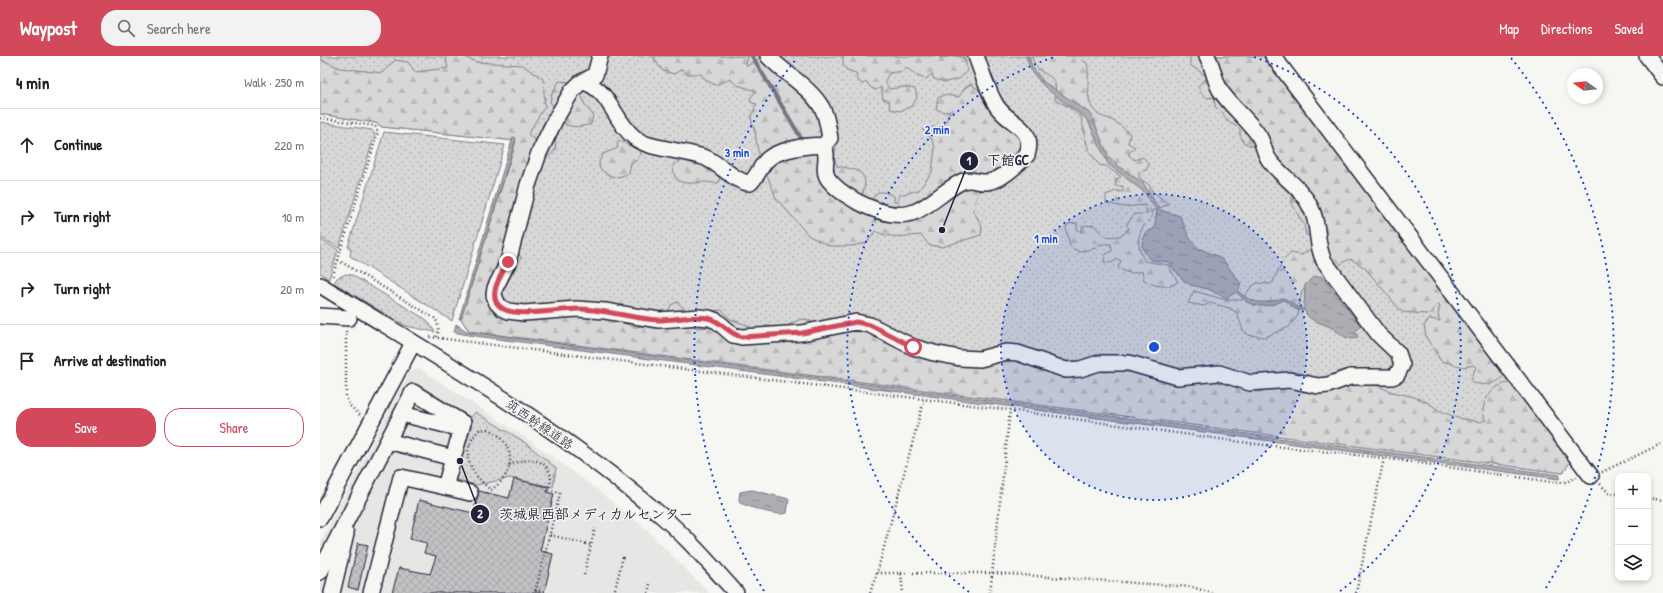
<!DOCTYPE html>
<html lang="en">
<head>
<meta charset="utf-8">
<style>
  :root { --surface:#fff; --page:#f2f2f2; --text:#202124; --muted:#757577; --line:#e0e0e0; --accent:#d1495b }
  body { margin:0; font-family:"Patrick Hand","Klee One",sans-serif; background:var(--page); color:var(--text) }
  .controls { position:absolute; right:12px; bottom:12px; display:grid; overflow:hidden; border-radius:8px; box-shadow:0 2px 6px #0003 }
  .controls button { width:36px; height:36px; display:grid; place-items:center; padding:0; border:0; border-bottom:1px solid var(--line); background:var(--surface); color:var(--text); font:20px sans-serif }
  .compass { position:absolute; left:1247px; top:12px; width:36px; height:36px; border-radius:50%; background:var(--surface); box-shadow:0 2px 6px #0003; rotate:284deg }
  .stop { position:absolute; width:12px; height:12px; margin:-9px; border:3px solid #d1495b; border-radius:50%; background:#fff }
  .stop.end { background:#d1495b; border-color:#fff; box-shadow:0 1px 4px #0008 }
  .list { margin:0; padding:0; list-style:none }
  h2 { display:flex; justify-content:space-between; align-items:center; height:52px; margin:0; padding:0 16px; font-size:17px }
  h2 small { font-size:13px; font-weight:400; color:var(--muted) }
  .list li { display:grid; grid-template-columns:26px 1fr auto; gap:12px; align-items:center; box-sizing:border-box; height:72px; padding:0 16px; border-top:1px solid var(--line) }
  .list b { display:block; font-size:15px; white-space:nowrap }
  .list em { font-size:13px; font-style:normal; color:var(--muted) }
  .actions { display:flex; gap:8px; padding:12px 16px }
  .actions a { flex:1; padding:9px 0; border:1px solid var(--accent); border-radius:16px; text-align:center; font-size:14px; color:var(--accent) }
  .actions .main { background:var(--accent); color:#fff }
  .icon { flex:none; width:22px; height:22px; fill:none; stroke:currentColor; stroke-width:2; stroke-linecap:round; stroke-linejoin:round }
  .map { position:relative; flex:none; width:1343px; height:537px; overflow:hidden }
  header { display:flex; align-items:center; gap:24px; box-sizing:border-box; height:56px; padding:0 20px; background:var(--accent); color:#fff }
  header strong { font-size:19px }
  nav { display:flex; gap:22px; margin-inline-start:auto; font-size:14px }
  .search { width:280px; height:36px; background:var(--page); display:flex; align-items:center; gap:10px; box-sizing:border-box; padding:0 14px; border-radius:16px; color:var(--muted); font-size:15px }
  main { display:flex }
  aside { flex:1; background:var(--surface) }
  .map>svg:first-child { display:block }
</style>
</head>
<body>
<header>
<strong>Waypost</strong>
<div class="search"><svg class="icon" aria-label="search" viewBox="0 0 24 24"><circle cx="10" cy="10" r="6"/><path d="M15 15l6 6"/></svg>Search here</div>
<nav><a>Map</a><a>Directions</a><a>Saved</a></nav>
</header>
<main>
<aside>
<h2>4 min<small>Walk · 250 m</small></h2>
<ul class="list">
<li><svg class="icon" aria-label="ahead" viewBox="0 0 24 24"><path d="M12 20V5M6 11l6-6 6 6"/></svg><div><b>Continue</b></div><em>220 m</em></li>
<li><svg class="icon" aria-label="right" viewBox="0 0 24 24"><path d="M7 20v-9h11M14 6l5 5-5 5"/></svg><div><b>Turn right</b></div><em>10 m</em></li>
<li><svg class="icon" aria-label="right" viewBox="0 0 24 24"><path d="M7 20v-9h11M14 6l5 5-5 5"/></svg><div><b>Turn right</b></div><em>20 m</em></li>
<li><svg class="icon" aria-label="arrive" viewBox="0 0 24 24"><path d="M6 21V4h12l-3 4 3 4H6"/></svg><div><b>Arrive at destination</b></div></li>
</ul>
<div class="actions"><a class="main">Save</a><a>Share</a></div>
</aside>
<div class="map">
<svg width="1343" height="537" viewBox="0 0 1343 537">
  <defs>
    <pattern id="grass-dots" width="8" height="8" patternUnits="userSpaceOnUse"><rect width="8" height="8" fill="#d7d7d7"/><path d="M2 2h.1M6 6h.1" fill="none" stroke="#b8b8b9" stroke-width="1.8" stroke-linecap="round"/></pattern>
    <pattern id="forest-firs" width="22" height="20" patternUnits="userSpaceOnUse"><rect width="22" height="20" fill="#d7d7d7"/><path d="M5 1l3.5 6h-7zM16 11l3.5 6h-7z" fill="#b8b8b9"/></pattern>
    <pattern id="water-ripples" width="26" height="14" patternUnits="userSpaceOnUse"><rect width="26" height="14" fill="#adadb3"/><path d="M2 4q2-2 4 0t4 0M15 11q2-2 4 0t4 0" fill="none" stroke="#8c8c93"/></pattern>
    <pattern id="building-cross-hatch" width="8" height="8" patternUnits="userSpaceOnUse"><rect width="8" height="8" fill="#c2c2c4"/><path d="M0 0l8 8M0 8l8-8" fill="none" stroke="#a6a6a9"/></pattern>
  </defs>
  <rect width="100%" height="100%" fill="#f6f6f2"/>
  <filter id="ink" filterUnits="userSpaceOnUse"><feTurbulence type="fractalNoise" baseFrequency=".025" numOctaves="2"/><feDisplacementMap in="SourceGraphic" scale="8" xChannelSelector="R" yChannelSelector="G"/><feConvolveMatrix kernelMatrix="1 2 1 2 8 2 1 2 1" color-interpolation-filters="sRGB"/></filter>
  <g filter="url(#ink)">
    <path fill="#e6e6e4" d="M99,312L206,382L270,428L327,474L389,537H0V486L89,316Z"/>
    <g fill="url(#grass-dots)" stroke="#7c7c89">
      <path d="M0,0H943L1252,403L1243,417L149,275L141,263L196,85L62,71L56,67L0,58Z"/>
      <path d="M0,66L52,74L55,79L19,192L0,181Z"/>
      <path d="M64,76L185,89L132,265L30,200L31,193L28,191Z"/>
      <path d="M0,183L18,194L9,223L0,217Z"/>
      <path d="M26,218L32,219L107,264L115,276L86,270L14,227L17,222Z"/>
      <path d="M155,356L203,385L236,412L233,431L190,422L156,429L135,423L151,361Z"/>
    </g>
    <g fill="url(#forest-firs)" stroke="#7c7c89">
      <path d="M125,0H143L156,6L202,9L223,23L225,50L208,78L216,85L231,76L237,78L235,85L236,93C229,102 223,104 212,106L202,140L211,152L198,196L201,202L175,249L263,257L288,262L315,271L325,270L333,267L347,258L351,249L357,246L367,255L368,267L377,272L389,271L390,267L388,259L392,255L402,254L410,263L427,269L432,276L443,275L445,270H451L454,275L462,274L470,268L481,263L489,264L496,269L545,274L568,286L703,305L793,312L870,323L1036,327L1059,330L1069,335L1094,341L1107,346L1120,355L1138,362L1160,366L1166,364C1157,351 1171,331 1184,328C1187,327 1191,327 1194,327L1252,403L1243,417L149,275L141,263L196,85L62,71L56,67L0,58V3L20,12L62,17L75,4L88,6L95,16L128,12Z"/>
      <path d="M334,0H428L426,8L427,10L440,2V0H456L511,51L516,71L517,83L514,102L517,110C529,113 544,112 545,127C545,132 542,137 542,143L549,146L558,136H564L574,140V146H577L580,139L599,134L612,116L615,91L611,82L603,74L610,71L623,73L630,55L624,56L616,53L618,42L624,39L639,41L645,32L651,28L661,36L666,49L708,88L694,108L667,120L655,145L654,156L662,171L661,179L622,191L609,189L601,179C585,180 569,183 555,175L547,187L531,190H510L489,180L456,142L438,95L435,76L432,67L431,60L437,48L432,47L430,42L436,35L417,29L410,23L395,29L386,24L381,18H366L362,13L354,18L343,15L334,3Z"/>
      <path d="M523,0H619L620,2L636,0L645,2L647,15L639,23L625,26L614,23L612,18L606,23L597,20L586,11L584,15L569,17L565,25L569,33L585,31L595,33L597,42L592,50L580,55L570,53L569,45L563,43L561,31L556,34L550,31L547,26L542,28L537,23L536,17L527,14L523,9Z"/>
      <path d="M712,0H763L762,4L767,7C771,22 762,48 779,59C782,61 787,62 790,63C798,67 804,72 810,78L808,87L815,91L808,98L814,104L823,101L829,108L826,114L819,116V121L830,130L832,135L849,148L832,155V161C816,175 816,186 824,205L848,209L858,226C848,233 833,230 824,224L822,215C813,218 806,218 798,211L801,205L798,203L791,207L784,206L785,199L792,195L791,188H780L776,192L759,196L750,190L746,172L748,168L757,167V173L761,176L763,170L774,169L784,180C794,181 803,182 809,172L806,169L815,158H827L825,149L804,151L786,147V139L796,135L803,136V130H796L795,124L801,121L786,110L779,109L768,93L761,61L749,51L735,44C735,39 736,31 735,27C731,16 715,19 712,0Z"/>
      <path d="M870,0H943L1186,317C1177,329 1168,330 1154,327L1151,322L1156,311L1153,309L1144,311L1121,305L1106,281L1104,269L1110,263L1120,265L1118,259L1120,249L1117,248L1112,257L1106,258L1082,256L1045,212L1031,203C1019,207 1015,212 1011,224L995,232L982,234L978,259L969,271L945,281L929,279L923,274L917,257L910,252L890,247L884,250L868,247L874,235L906,244H922L930,232L937,227L950,228L953,226L962,206L971,197L982,199L994,190L991,180L986,179L984,169L972,148V140L969,134L966,130L956,126L936,91L924,87L920,79V73L906,64L903,57L895,51L894,41L887,42L881,37L878,30L888,21L870,9Z"/>
      <path d="M239,25L251,26L260,34L265,49L273,59L271,68C254,73 245,71 233,59L234,51L230,46L232,38Z"/>
      <path d="M299,84L321,96L318,104L311,107L309,117C296,123 291,122 280,113L279,106L283,98L298,92L297,89Z"/>
      <path d="M363,104L376,109L379,107L386,113L397,117L400,124L398,127C394,128 390,126 386,126C369,127 353,132 353,109Z"/>
    </g>
    <g fill="url(#water-ripples)" stroke="#757583">
      <path d="M706,0H709L712,11L724,26L771,58L788,100L801,112L823,127L840,154L860,160L869,181L874,187L878,192L897,200L904,205L921,228L918,235C933,249 945,248 963,242C971,245 975,252 984,253L985,229L993,221L1001,220L1041,270L1035,276L1038,281C1027,287 1020,276 1010,271C1001,266 989,266 985,255L975,253L964,244C954,249 940,253 929,247C925,245 920,240 917,236L906,242L888,233L871,229L864,225L848,206L830,204C823,194 819,189 825,177L834,173L837,155L824,136L788,108L768,65L763,60C741,43 713,29 706,0Z"/>
      <path d="M193,81L196,82L141,263H139Z"/>
      <path d="M136,268L148,276L1240,419L1239,423L148,279L134,276Z"/>
      <path d="M432,434L469,443L467,457C457,461 430,451 420,447L419,443L420,436Z"/>
    </g>
    <g fill="none" stroke-linecap="round" stroke-linejoin="round">
      <path stroke="#757583" stroke-width="4" d="M432,0L484,87"/>
    </g>
    <g fill="url(#building-cross-hatch)" stroke="#22223b">
      <path d="M194,423L228,431L227,436L234,438L220,495L233,498L224,537H72L79,512L110,518L116,500L104,497L107,487L90,483L99,444L153,457L159,435L189,442Z"/>
      <path d="M38,487L48,489L38,534L28,531Z"/>
    </g>
    <g fill="none" stroke-linecap="round" stroke-linejoin="round">
      <g stroke="#22223b" stroke-width="18">
        <g id="minor">
          <path d="M280,0L275,19L260,27L252,35L235,64L219,97L208,129L188,206L175,232L174,239L177,247L182,252L188,255L204,257L257,253L285,255L339,264L379,261L389,262L397,265L413,279L422,281L482,277L536,266L550,269L593,291L614,297L640,302L660,303L686,296L698,297L746,314L760,313L779,307H809L858,321L899,317L930,327L970,324L998,330L1008,329L1030,321H1072L1077,319L1082,309L1078,297L1059,279L1004,205C995,187 1000,170 991,152C981,131 964,123 950,105C944,98 944,88 939,80C928,63 911,51 900,34C894,23 893,10 887,0"/>
          <path d="M953,0L1271,420"/>
          <path d="M1327,0L1343,21"/>
          <path d="M264,26C291,35 294,66 315,82C330,94 366,94 386,102C400,108 416,127 430,127C438,120 441,108 449,102C459,94 490,88 503,90L510,82C508,72 507,60 502,52C490,31 465,18 448,0"/>
          <path d="M503,90C511,100 500,113 509,124C524,143 570,166 594,156C612,149 625,133 643,125C651,122 659,127 667,126C681,125 697,109 707,99C716,70 688,69 676,49C667,34 662,16 656,0"/>
          <path d="M0,229C114,300 234,367 336,455C365,479 391,509 416,537"/>
          <path d="M0,260L29,262"/>
          <path d="M82,358L141,373"/>
          <path d="M68,385L133,402"/>
          <path d="M125,431L150,437"/>
          <path d="M0,462L93,287"/>
          <path d="M0,516L93,336L143,367L125,431L81,421L51,537"/>
          <path d="M12,537L26,478"/>
        </g>
      </g>
      <g stroke="#22223b" stroke-width="2.5" stroke-dasharray="1 3" stroke-linecap="butt">
        <path d="M0,62L55,70L58,76L12,222"/>
        <path d="M18,204L116,263L119,275L116,281"/>
        <path d="M26,275V340L29,349L40,359"/>
        <path d="M110,281L690,354L936,388L1064,402L1232,426H1247L1256,421"/>
        <path d="M168,373C186,381 197,401 185,420C182,426 176,430 171,434C150,417 138,397 159,374Z"/>
        <path d="M189,409C204,403 223,399 230,418C232,423 230,428 228,433L240,437L215,537"/>
        <path d="M1282,416L1343,387"/>
        <path d="M1280,428L1289,437L1298,438"/>
        <path d="M1328,442L1343,444"/>
        <path d="M230,479L271,489"/>
        <path d="M557,517H673L872,531L892,537"/>
        <path d="M581,518L583,537"/>
        <path d="M264,519L275,472"/>
        <path d="M215,534L226,537"/>
        <path d="M294,537L303,501"/>
        <path d="M328,537L330,528"/>
        <path d="M550,537L557,517L604,344"/>
        <path d="M670,537L690,354"/>
        <path d="M1036,537L1064,402"/>
      </g>
      <use href="#minor" stroke="#f6f6f2" stroke-width="15"/>
    </g>
  </g>
  <g fill="none" stroke-linecap="round" stroke-linejoin="round" filter="url(#ink)">
    <path stroke="#d1495b" stroke-width="5" d="M188,206C182,218 165,241 182,252C196,262 240,253 258,253C285,253 312,263 339,264C355,264 372,259 388,262C402,265 408,278 422,281L482,277L536,266L550,269L593,291"/>
  </g>
  <circle cx="834" cy="291" r="153" fill="#1d4ed8" fill-opacity=".12"/>
  <g fill="none" stroke="#1d4ed8" stroke-width="2" stroke-dasharray="2 4">
    <circle cx="834" cy="291" r="153"/>
    <path d="M649 536A307 307 0 0 1 734 1M934 1A307 307 0 0 1 1019 536"/>
    <path d="M444 535A460 460 0 0 1 477 2M1191 2A460 460 0 0 1 1224 535"/>
  </g>
  <g text-anchor="middle" stroke-width="3" stroke-linejoin="round" paint-order="stroke">
    <g font-size="13" fill="#22223b" stroke="#f6f6f2">
      <text transform="translate(220 368) rotate(34)" y="5">筑西幹線道路</text>
    </g>
  </g>
  <circle cx="834" cy="291" r="6" fill="#1d4ed8" stroke="#f6f6f2" stroke-width="2"/>
  <g font-size="12" text-anchor="middle" font-weight="bold" fill="#1d4ed8" stroke="#f6f6f2" stroke-width="3" stroke-linejoin="round" paint-order="stroke">
    <text x="617" y="78">2 min</text>
    <text x="417" y="101">3 min</text>
    <text x="726" y="187">1 min</text>
  </g>
  <path fill="none" stroke="#22223b" stroke-width="1.5" d="M622 174L649 105M140 405L160 458"/>
  <g fill="#22223b" stroke="#f6f6f2" stroke-width="1.5">
    <circle cx="622" cy="174" r="4"/>
    <circle cx="140" cy="405" r="4"/>
    <circle cx="649" cy="105" r="10"/>
    <circle cx="160" cy="458" r="10"/>
  </g>
  <g font-size="12" text-anchor="middle" font-weight="bold" fill="#fff">
    <text x="649" y="109">1</text>
    <text x="160" y="462">2</text>
  </g>
  <g font-size="14" text-anchor="middle" font-weight="bold" fill="#22223b" stroke="#f6f6f2" stroke-width="3" stroke-linejoin="round" paint-order="stroke">
    <text x="688" y="109">下館GC</text>
    <text x="276" y="463">茨城県西部メディカルセンター</text>
  </g>
</svg>
<div class="controls">
<button>+</button>
<button>−</button>
<button><svg class="icon" aria-label="layers" viewBox="0 0 24 24"><path d="M12 4l9 5-9 5-9-5zM3 14l9 5 9-5"/></svg></button>
</div>
<svg class="compass" viewBox="-18 -18 36 36"><path d="M0-13l5 13h-10z" fill="#e53935"/><path d="M0 13l5-13h-10z" fill="#757577"/></svg>
<div class="stop" style="left:593px;top:291px"></div>
<div class="stop end" style="left:188px;top:206px"></div>
</div>
</main>
</body>
</html>
